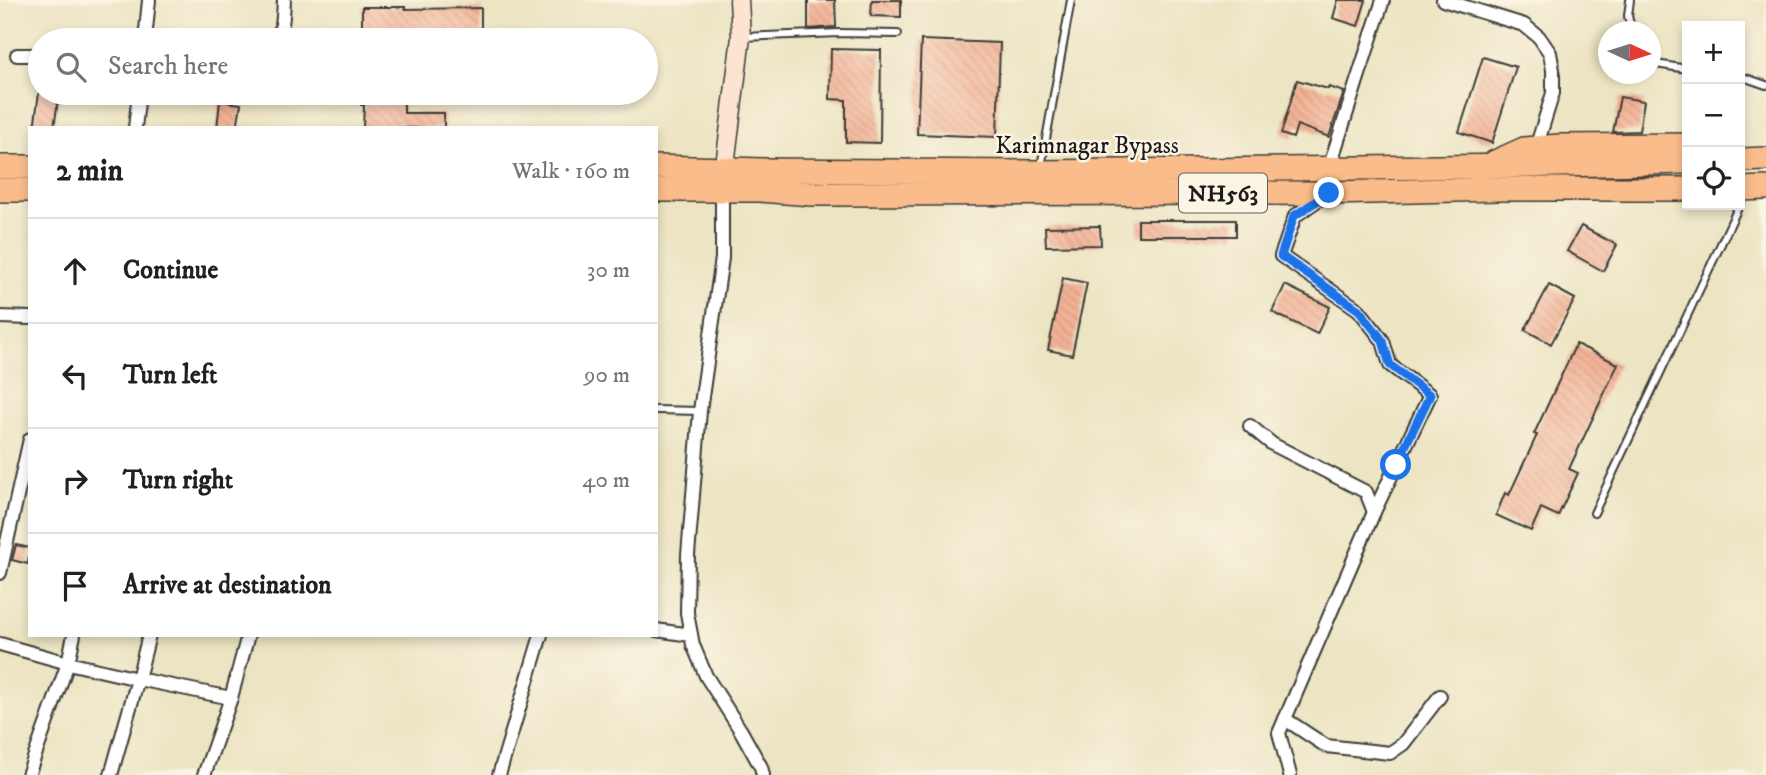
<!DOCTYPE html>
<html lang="en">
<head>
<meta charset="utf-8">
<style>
  :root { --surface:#fff; --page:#f6f6f6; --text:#202124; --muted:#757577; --line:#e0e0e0 }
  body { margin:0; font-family:"IM FELL DW Pica",serif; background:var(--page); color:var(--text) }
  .controls { position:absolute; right:21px; top:21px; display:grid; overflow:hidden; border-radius:0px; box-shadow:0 4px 10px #0003 }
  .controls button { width:63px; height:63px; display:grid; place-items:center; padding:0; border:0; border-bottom:2px solid var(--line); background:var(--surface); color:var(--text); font:35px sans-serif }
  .compass { position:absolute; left:1598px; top:21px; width:63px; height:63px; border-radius:50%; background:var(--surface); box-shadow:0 4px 10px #0003; rotate:94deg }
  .stop { position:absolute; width:21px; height:21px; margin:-16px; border:5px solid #1a73e8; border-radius:50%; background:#fff }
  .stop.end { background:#1a73e8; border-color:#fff; box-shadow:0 2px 7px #0008 }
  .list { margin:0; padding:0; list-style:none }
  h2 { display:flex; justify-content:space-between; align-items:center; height:91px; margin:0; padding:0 28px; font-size:30px }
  h2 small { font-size:23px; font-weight:400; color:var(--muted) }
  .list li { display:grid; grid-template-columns:46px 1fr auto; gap:21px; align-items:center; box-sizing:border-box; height:105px; padding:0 28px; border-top:2px solid var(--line) }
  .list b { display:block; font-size:26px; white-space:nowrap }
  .list em { font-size:23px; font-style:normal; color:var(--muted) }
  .icon { flex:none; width:38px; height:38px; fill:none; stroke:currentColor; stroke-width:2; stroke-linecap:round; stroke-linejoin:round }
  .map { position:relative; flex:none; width:1766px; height:775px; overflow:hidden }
  .search { position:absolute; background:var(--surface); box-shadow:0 4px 10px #0003; left:28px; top:28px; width:630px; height:77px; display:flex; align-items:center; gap:18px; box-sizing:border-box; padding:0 24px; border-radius:38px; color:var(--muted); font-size:26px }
  .panel { position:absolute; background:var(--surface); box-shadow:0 4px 10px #0003; left:28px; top:126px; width:630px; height:511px; border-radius:0px }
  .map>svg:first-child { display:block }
</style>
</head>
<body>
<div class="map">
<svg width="1766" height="775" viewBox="0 0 1766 775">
  <defs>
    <pattern id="building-back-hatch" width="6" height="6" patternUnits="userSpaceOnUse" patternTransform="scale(1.75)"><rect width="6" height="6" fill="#f3b295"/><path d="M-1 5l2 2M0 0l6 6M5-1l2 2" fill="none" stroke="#d09880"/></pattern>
  </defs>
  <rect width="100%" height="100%" fill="#fcf5e5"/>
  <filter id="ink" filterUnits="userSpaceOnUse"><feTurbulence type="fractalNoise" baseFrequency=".0143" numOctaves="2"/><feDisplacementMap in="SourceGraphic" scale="14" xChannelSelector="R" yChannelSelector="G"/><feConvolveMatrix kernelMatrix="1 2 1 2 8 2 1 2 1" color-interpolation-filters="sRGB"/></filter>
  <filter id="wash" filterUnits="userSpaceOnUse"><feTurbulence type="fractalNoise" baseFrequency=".00686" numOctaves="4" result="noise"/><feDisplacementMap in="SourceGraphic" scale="28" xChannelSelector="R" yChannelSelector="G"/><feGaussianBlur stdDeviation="1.57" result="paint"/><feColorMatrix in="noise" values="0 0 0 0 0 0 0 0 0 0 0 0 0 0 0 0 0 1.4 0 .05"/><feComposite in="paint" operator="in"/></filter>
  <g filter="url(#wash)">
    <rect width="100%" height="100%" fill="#ece4c2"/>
    <g id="blocks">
      <g fill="url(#building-back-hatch)">
        <path d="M808,0H835L836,27L808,29Z"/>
        <path d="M872,0H901V17L871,16Z"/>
        <path d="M1338,0H1366L1358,26L1333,18Z"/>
        <path d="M362,7H405V9L481,8V40H362Z"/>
        <path d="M290,29L319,30V40H285Z"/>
        <path d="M921,40L1000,43L997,137L917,134Z"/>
        <path d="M831,49L881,50L880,143L846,142V100L830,99Z"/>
        <path d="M1483,57L1516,67L1492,143L1459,132Z"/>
        <path d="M1297,80L1328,89L1329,87L1344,92L1329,137L1297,125L1293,138L1281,134Z"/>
        <path d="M39,93H59L54,128H34Z"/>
        <path d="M361,93H404V113H444V128H363L364,105H361Z"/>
        <path d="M1620,97L1644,101L1639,131L1613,132Z"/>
        <path d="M220,101L241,104L237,128H217Z"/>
        <rect x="1138" y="220" width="98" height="16"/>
        <path d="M1100,226L1101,245L1046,246L1045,227Z"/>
        <path d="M1581,226L1617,245L1603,271L1567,251Z"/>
        <path d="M1063,278L1087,283L1072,355L1048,350Z"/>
        <path d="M1285,285L1330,307L1317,334L1272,312Z"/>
        <path d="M1549,285L1575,299L1551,344L1525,330Z"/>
        <path d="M1576,344L1618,364L1569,469L1578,473L1558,516L1541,508L1531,531L1496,515L1505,493L1509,495L1537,435L1534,434Z"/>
        <path d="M16,545L30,548L28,564L12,560Z"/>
      </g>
    </g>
  </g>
  <g filter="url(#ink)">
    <use href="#blocks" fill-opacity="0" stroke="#3b3a35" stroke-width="2"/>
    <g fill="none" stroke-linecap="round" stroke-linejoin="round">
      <g stroke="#3b3a35" stroke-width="10">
        <g id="lane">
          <path d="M1630,0L1628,16L1632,32"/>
          <path d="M743,37L839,33L898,34"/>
          <path d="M1650,59L1656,64L1687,69"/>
          <path d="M1740,76L1766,85"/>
          <path d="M1041,167L1071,0"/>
          <path d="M656,410L700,411"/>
          <path d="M1594,513L1745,193"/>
        </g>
      </g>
      <g stroke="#3b3a35" stroke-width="16">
        <g id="street">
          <path d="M1443,0L1524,25L1539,37L1550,53L1553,70V93L1536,148"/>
          <path d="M145,40L149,0"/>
          <path d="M275,40C284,29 283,14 284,0"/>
          <path d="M17,55H40"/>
          <path d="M135,128L139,93"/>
          <path d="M1329,168L1383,0"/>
          <path d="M722,190V258L700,411L688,555L687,613L693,645L706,676L741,731L761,767L763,775"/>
          <path d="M1325,195L1295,216L1281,256L1359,310L1383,341L1390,365L1430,395L1374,512L1285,719L1326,746L1390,753L1403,744L1440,696"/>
          <path d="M0,317L30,318"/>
          <path d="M1250,426L1272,444L1366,492L1374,512"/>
          <path d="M0,573L30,439"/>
          <path d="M656,630L691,635"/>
          <path d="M74,635L68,663L138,679L149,635"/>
          <path d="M0,644L68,663L28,775"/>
          <path d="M1285,719L1279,733L1290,775"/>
          <path d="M111,775L138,679L231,698"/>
          <path d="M204,775L231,698L248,635"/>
          <path d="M499,775L541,635"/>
        </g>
      </g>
      <g stroke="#3b3a35" stroke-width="21">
        <path id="secondary" d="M723,181L741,37L739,0"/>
      </g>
      <g stroke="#3b3a35" stroke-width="26">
        <g id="highway">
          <path d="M1740,160L1766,159"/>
          <path d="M1495,162L1524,149L1559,146L1687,145"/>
          <path d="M0,167H30"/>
          <path d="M656,167L764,170L1040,172L1517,166L1687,162"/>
          <path d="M1740,189L1766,188"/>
          <path d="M0,190H30"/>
          <path d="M656,190H759L812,194L1329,193L1497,189H1687"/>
        </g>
      </g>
      <use href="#lane" stroke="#fff" stroke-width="6"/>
      <use href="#street" stroke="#fff" stroke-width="12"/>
      <use href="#secondary" stroke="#fde4d1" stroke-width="18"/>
      <use href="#highway" stroke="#fabc8b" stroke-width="23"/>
    </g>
  </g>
  <g fill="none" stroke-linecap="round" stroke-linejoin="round" filter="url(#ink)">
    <path stroke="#1a73e8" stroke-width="9" d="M1329,193L1294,216L1281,256L1359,310L1383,341L1390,365L1430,395L1396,465"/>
  </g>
  <g text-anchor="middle" stroke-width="5" stroke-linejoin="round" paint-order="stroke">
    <rect fill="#fcf5e5" stroke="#5f5d58" stroke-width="2" x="1179" y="173.5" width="88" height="39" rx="5"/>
    <g font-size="23" font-weight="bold" fill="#1c1c1c">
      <text x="1223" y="201">NH563</text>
    </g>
    <g font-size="24" fill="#1c1c1c" stroke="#fcf5e5">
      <text x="1087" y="153">Karimnagar Bypass</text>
    </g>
  </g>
</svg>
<div class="controls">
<button>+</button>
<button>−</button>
<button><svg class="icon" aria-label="locate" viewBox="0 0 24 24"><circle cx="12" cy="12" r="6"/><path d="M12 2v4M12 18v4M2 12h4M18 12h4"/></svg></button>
</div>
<svg class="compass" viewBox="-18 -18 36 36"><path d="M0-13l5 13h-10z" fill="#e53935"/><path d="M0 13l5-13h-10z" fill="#757577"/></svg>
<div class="stop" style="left:1396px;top:465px"></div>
<div class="stop end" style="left:1329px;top:193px"></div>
<div class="search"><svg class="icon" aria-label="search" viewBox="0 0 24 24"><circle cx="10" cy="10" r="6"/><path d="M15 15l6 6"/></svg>Search here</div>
<section class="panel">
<h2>2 min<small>Walk · 160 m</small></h2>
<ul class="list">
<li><svg class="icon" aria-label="ahead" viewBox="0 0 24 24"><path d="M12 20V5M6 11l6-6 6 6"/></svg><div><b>Continue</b></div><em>30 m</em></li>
<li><svg class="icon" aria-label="left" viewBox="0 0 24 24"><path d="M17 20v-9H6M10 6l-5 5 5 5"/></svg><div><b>Turn left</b></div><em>90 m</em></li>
<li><svg class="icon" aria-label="right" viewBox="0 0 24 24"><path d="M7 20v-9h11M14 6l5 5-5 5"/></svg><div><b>Turn right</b></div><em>40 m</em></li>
<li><svg class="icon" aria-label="arrive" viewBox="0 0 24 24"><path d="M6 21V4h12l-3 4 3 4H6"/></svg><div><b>Arrive at destination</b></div></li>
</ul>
</section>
</div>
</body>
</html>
